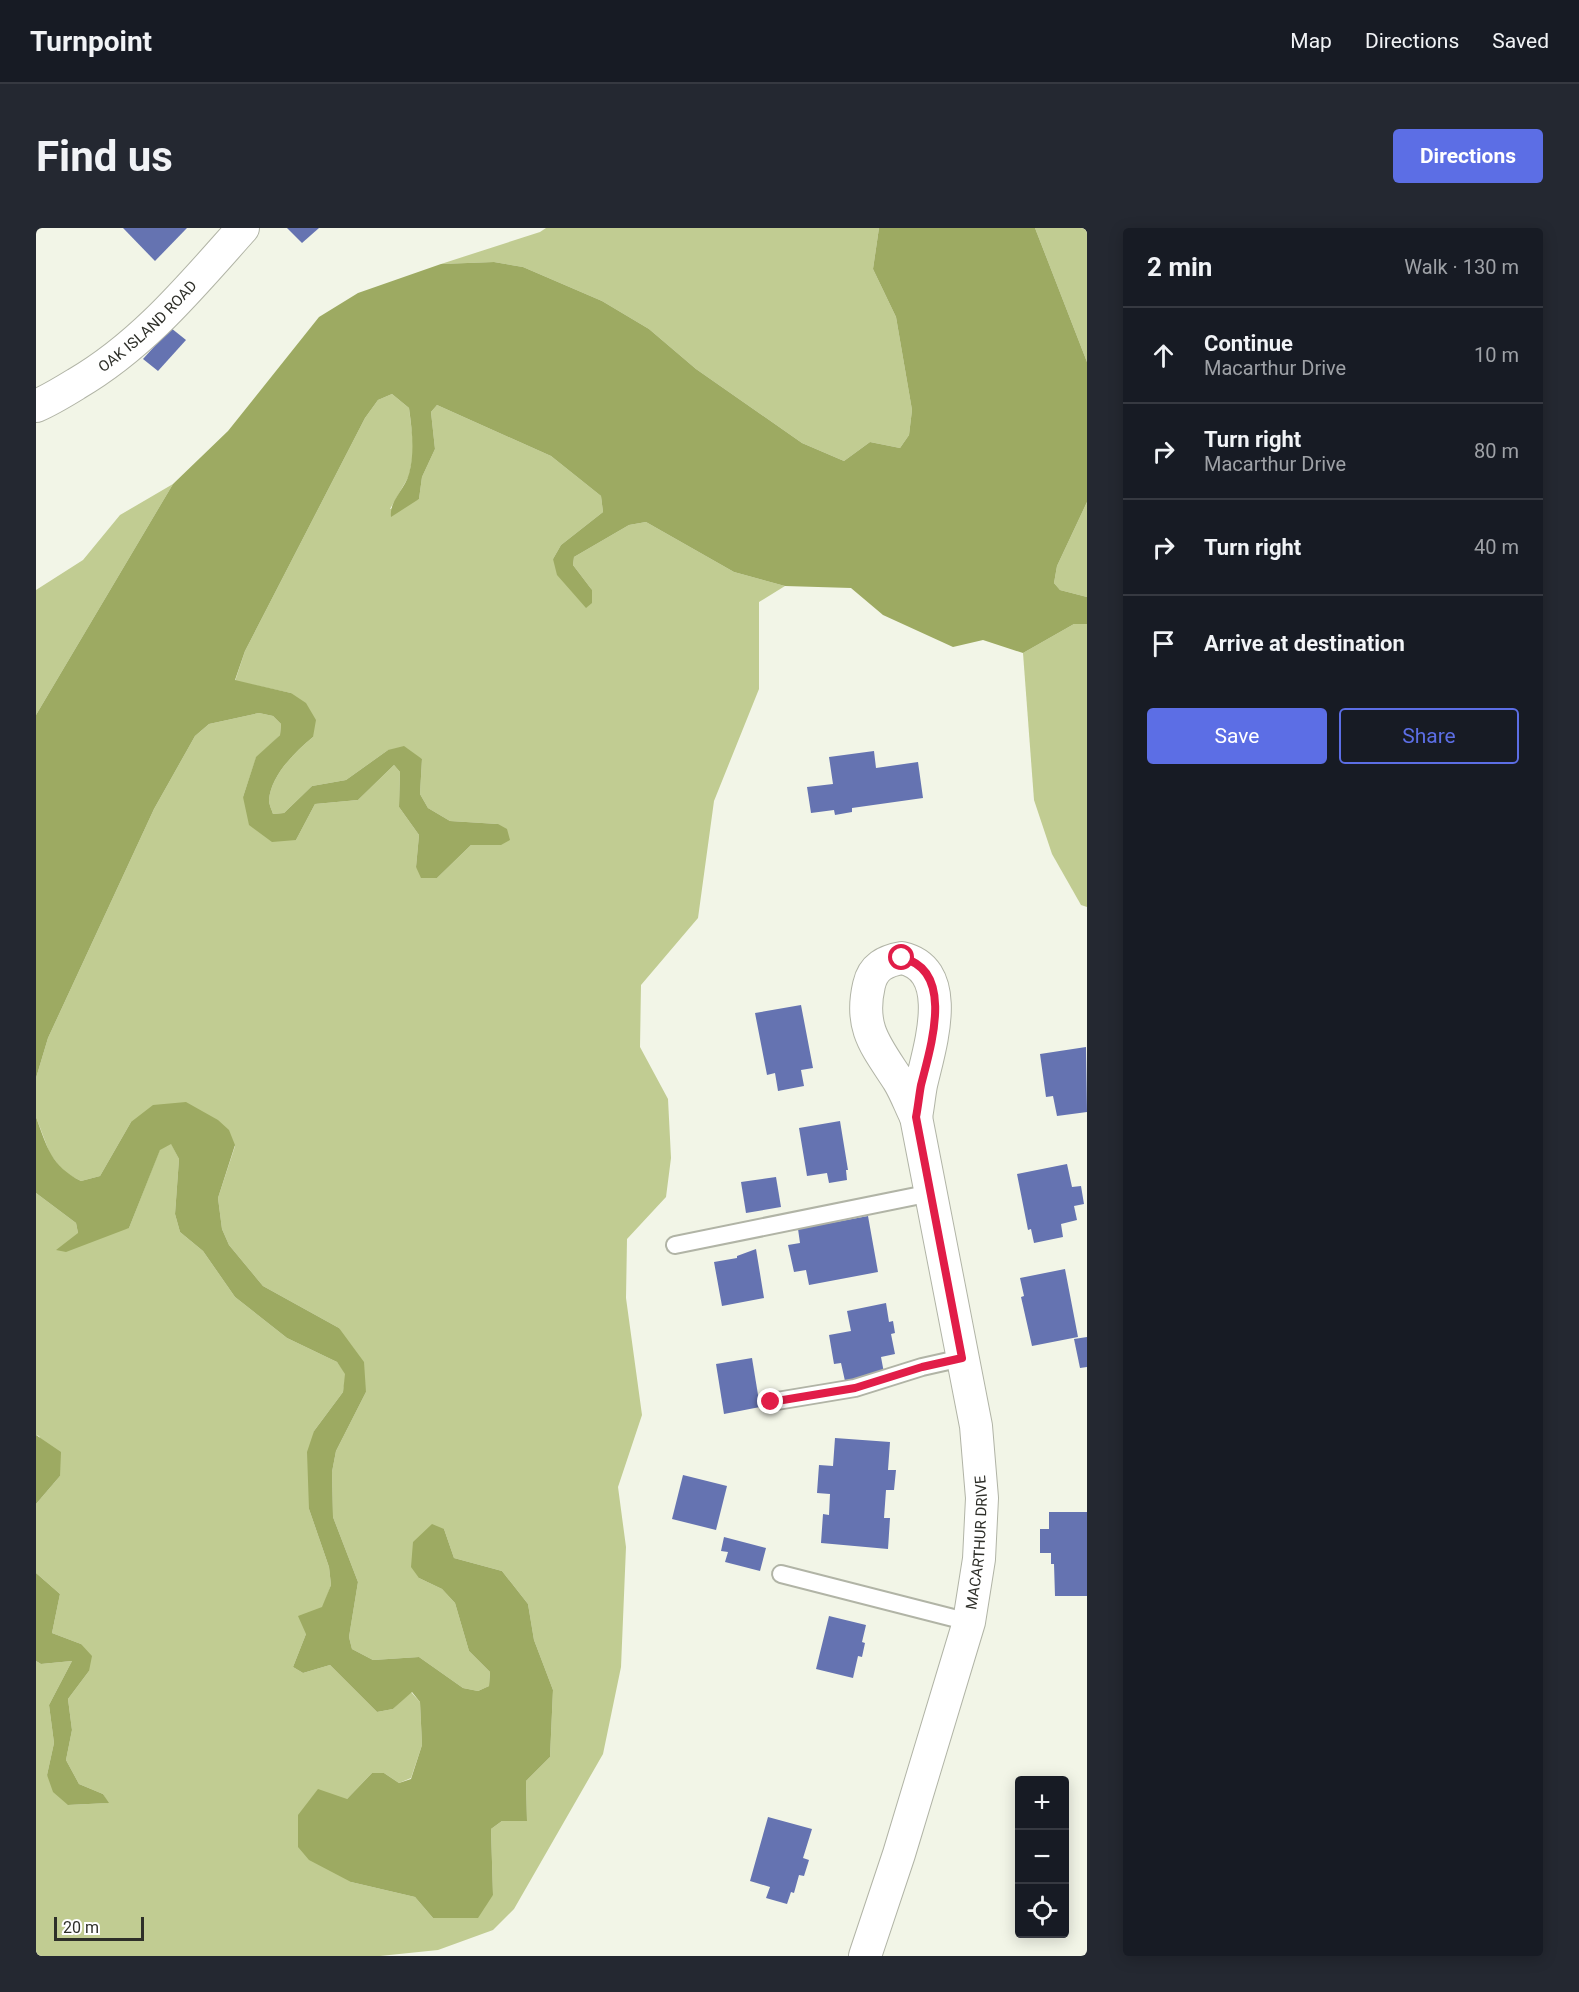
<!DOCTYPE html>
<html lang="en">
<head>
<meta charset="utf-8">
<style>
  :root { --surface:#171b24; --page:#242831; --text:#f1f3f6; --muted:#9ea1a6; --line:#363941; --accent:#5c6ee5 }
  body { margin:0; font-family:Roboto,sans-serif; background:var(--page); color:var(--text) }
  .controls { position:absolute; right:18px; bottom:18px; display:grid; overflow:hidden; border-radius:6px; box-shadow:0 3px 15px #0003 }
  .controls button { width:54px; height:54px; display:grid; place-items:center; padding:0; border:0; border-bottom:2px solid var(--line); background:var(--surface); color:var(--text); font:30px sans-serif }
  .scale { position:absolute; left:18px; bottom:15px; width:90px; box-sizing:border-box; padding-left:6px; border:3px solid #2e2f29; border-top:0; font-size:16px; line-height:21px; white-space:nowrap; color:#2e2f29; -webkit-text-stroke:4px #fff; paint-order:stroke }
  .stop { position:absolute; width:18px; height:18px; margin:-14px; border:4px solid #e11d48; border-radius:50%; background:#fff }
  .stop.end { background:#e11d48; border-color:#fff; box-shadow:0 2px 6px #0008 }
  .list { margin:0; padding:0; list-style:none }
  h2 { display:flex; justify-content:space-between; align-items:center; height:78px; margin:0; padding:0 24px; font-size:26px }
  h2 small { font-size:20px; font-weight:400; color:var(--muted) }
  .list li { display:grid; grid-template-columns:39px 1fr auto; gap:18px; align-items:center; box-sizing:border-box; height:96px; padding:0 24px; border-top:2px solid var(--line) }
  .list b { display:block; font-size:22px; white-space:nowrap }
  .list p { margin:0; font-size:20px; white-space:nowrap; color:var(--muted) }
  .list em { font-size:20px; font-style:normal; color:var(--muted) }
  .actions { display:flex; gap:12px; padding:18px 24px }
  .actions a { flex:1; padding:14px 0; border:2px solid var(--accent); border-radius:6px; text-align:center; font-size:21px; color:var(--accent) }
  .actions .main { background:var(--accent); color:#fff }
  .icon { flex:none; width:33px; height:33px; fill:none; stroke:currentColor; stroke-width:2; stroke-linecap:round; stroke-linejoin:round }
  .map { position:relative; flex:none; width:1051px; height:1728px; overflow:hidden; border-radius:6px }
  header { display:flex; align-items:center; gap:36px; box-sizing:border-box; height:84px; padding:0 30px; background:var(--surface); border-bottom:2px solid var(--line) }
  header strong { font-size:28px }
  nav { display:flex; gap:33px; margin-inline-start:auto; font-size:21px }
  .intro { display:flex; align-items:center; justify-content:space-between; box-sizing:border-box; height:144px; padding:0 36px }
  h1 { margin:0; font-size:42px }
  .button { padding:15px 27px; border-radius:6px; background:var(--accent); color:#fff; font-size:21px; font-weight:700 }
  main { display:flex; gap:36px; padding:0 36px }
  aside { flex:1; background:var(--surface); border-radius:6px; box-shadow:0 3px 15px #0003 }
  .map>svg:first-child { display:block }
</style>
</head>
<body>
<header>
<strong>Turnpoint</strong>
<nav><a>Map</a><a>Directions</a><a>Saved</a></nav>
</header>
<div class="intro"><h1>Find us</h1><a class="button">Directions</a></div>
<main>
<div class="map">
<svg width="1051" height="1728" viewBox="0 0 1051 1728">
  <rect width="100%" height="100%" fill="#f2f5e7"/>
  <g fill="#c1cc92">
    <path d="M510,0H843L837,41L860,89L876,182L873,207L864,220L834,214L808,233L766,215L660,141L613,101L566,73L487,39L458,34L405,36L504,4Z"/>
    <path d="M999,0H1051V134Z"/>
    <path d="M356,166L373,180L378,221L373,248L354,281L383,271L386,249L399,221L395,184L401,177L515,228L565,268L567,284L525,317L517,331L556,362L537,337L538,329L593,297L610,294L698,344L749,358L723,374V461L678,573L662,690L605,757L604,819L632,871L635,930L630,969L591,1011L590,1070L606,1187L582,1259L590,1319L585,1439L567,1526L478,1681L457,1702L402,1722L344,1728H0V1433L5,1436L36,1433L13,1477L18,1515L11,1547L33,1577L72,1575L67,1566L43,1556L30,1532L36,1502L32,1471L53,1443L45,1416L16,1405L24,1366L0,1345V1276L24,1248L3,1208L0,1207V965L40,995L42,1005L93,1000L124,921L135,915L143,931L139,986L144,1004L167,1023L199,1069L251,1110L301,1134L310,1146L307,1164L278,1203L273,1281L293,1339L295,1357L287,1379L270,1406L257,1439L267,1445L294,1437L341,1484L357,1481L375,1464L384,1474L386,1517L375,1550L363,1555L348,1545H336L311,1571L315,1654L379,1669L397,1690L457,1667L455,1601L466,1593L491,1592L490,1553L514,1529L517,1462L498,1412L492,1376L466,1343L418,1330L408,1301L383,1350L406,1361L419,1375L433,1423L454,1444L453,1458L442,1463L427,1460L383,1429L337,1432L316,1421L313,1409L322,1354L297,1289L296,1244L300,1223L330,1164L303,1100L227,1058L193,1017L186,1001L182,970L199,918L95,894L64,948L45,953L29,945L14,926L0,889V850L12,810L118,581L159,508L173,496L223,485L237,488L245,496L244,507L220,530L207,569L260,612L279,576L322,572L358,537L364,544L363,579L383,607L380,639L401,650L435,617H465L462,596L414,593L392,580L384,566L386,531L352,522L310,552L276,558L248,585L237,586C236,582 233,577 233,572C235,547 259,524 277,509L255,465L199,453L209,423L329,190L342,172Z"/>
    <path d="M137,256L0,487V362L47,332L84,287Z"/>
    <path d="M1051,274V369L1024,362L1018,355L1021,338Z"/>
    <path d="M1038,396H1051V679L1045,677L1016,626L998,572L987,425Z"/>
  </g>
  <g fill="#9daa62">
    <path d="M843,0H999L1051,134V274L1021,338L1018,355L1024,362L1051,369V396H1038L987,425L947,412L917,419L847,387L815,360L749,358L698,344L610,294L593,297L538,329L537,337L556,362V375L550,380L521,347L517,331L525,317L567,284L565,268L515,228L401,177L395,184L399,221L386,249L383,271L355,289C353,273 369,261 373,246C379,223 376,203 373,180L356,166L342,172L329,190L209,423L199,452L255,465L270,475L280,492L277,509C259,524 235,547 233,572C233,577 236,582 237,586L248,585L276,558L310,552L352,522L368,518L386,531L384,566L392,580L414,593L462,596L471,601L474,612L465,617H435L401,650H385L380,639L383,607L363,579L364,544L358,537L322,572L279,576L260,612L236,614L213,597L207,569L220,529L244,507L245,496L237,488L223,485L173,496L159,508L118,581L12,810L0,850V487L137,256L192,203L283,89L322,65L405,36L458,34L487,39L566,73L613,101L660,141L766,215L808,233L834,214L864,220L873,207L876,182L860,89L837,41Z"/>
    <path d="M150,874L182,892L193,902L199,917L182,970L186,1001L193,1017L227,1058L303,1100L328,1134L330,1164L300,1223L296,1244L297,1289L322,1354L313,1409L316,1421L337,1432L383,1429L427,1460L442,1463L453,1458L454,1444L433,1423L419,1375L406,1361L383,1350L375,1339L377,1314L396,1296L408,1301L418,1330L466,1343L492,1376L498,1412L517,1462L514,1529L490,1553L491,1593H466L455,1601L457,1667L442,1690H397L379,1669L315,1654L273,1632L262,1619V1587L282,1561L311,1571L336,1545H348L363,1555L375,1551L386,1517L384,1474L376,1464L357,1481L341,1484L294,1437L267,1445L257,1439L270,1406L262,1388L286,1379L295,1357L293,1339L273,1281L271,1224L278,1203L307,1164L309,1146L301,1134L251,1110L199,1069L167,1023L144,1004L139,986L143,931L135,916L124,922L93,1000L30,1024L20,1022L42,1005L40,995L0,965V889C11,919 15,938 45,953L64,948L95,894L117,877Z"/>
    <path d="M0,1207L25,1224L24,1248L0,1276Z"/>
    <path d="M0,1345L24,1366L16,1405L45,1416L56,1428L53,1443L32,1471L36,1502L30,1532L43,1556L67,1566L73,1575L32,1577L17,1564L11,1547L18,1515L13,1477L36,1433L5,1436L0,1433Z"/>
  </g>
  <g fill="#6573b1">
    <path d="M87,0H151L119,33Z"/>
    <path d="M251,0H283L266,15Z"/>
    <path d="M135,100L150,112L122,143L107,131Z"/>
    <path d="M838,523L840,540L882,534L887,570L816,580V584L799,587L798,582L775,585L771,559L797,556L793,529Z"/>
    <path d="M765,777L777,840L765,842L768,858L742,863L739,845L731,847L719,785Z"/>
    <path d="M1050,819L1051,884L1021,888L1017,868L1010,869L1004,826Z"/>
    <path d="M804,893L812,942H810L811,952L793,955L791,945L771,948L763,900Z"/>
    <path d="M1031,936L1036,959L1045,958L1048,976L1038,978L1041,992L1025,996L1027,1009L998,1015L995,1001L992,1002L981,946Z"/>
    <path d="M740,949L745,979L710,985L705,954Z"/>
    <path d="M832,988L842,1044L773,1057L770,1042L758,1044L752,1017L764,1015L762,1001Z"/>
    <path d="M720,1021L728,1070L686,1078L678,1034L701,1030V1028Z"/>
    <path d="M1029,1041L1042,1109L996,1118L985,1069L988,1068L984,1050Z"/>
    <path d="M850,1075L853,1094L857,1093L859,1105L855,1106L859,1126L845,1129L848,1145L809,1153L805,1135L798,1136L793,1107L815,1103L811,1083Z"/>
    <path d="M1051,1109V1139L1044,1140L1038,1111Z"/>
    <path d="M716,1130L724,1179L688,1186L680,1136Z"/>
    <path d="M799,1210L854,1214L852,1242H860L858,1262H850L848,1290H854L852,1321L785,1315L787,1286L793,1287L794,1266L781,1265L783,1237L797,1238Z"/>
    <path d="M647,1247L691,1258L680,1302L636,1291Z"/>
    <path d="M1013,1284H1051V1368H1019L1018,1336H1015V1325H1004V1301H1013Z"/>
    <path d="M688,1309L730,1320L724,1343L689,1334L692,1324L685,1323Z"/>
    <path d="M793,1388L830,1397L826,1414L829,1415L826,1429L822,1428L817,1450L780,1441Z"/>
    <path d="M732,1589L776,1601L767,1630L773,1632L768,1648L763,1647L758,1665L755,1664L751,1676L730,1670L734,1659L714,1653Z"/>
  </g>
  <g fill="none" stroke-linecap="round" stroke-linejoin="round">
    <g stroke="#b1b4a6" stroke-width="20">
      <g id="service">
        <path d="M639,1017L895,965"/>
        <path d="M735,1174L819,1160L886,1139L926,1130"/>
        <path d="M745,1346L933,1394"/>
      </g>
    </g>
    <g stroke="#b1b4a6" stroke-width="34">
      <g id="minor">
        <path id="s1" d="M0,178C14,172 27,164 40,156C107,117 156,57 207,0"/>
        <path d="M866,730C920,742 893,821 885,857C883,868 882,879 880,889C874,877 869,863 862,852C840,818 823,800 833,757C837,739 849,733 866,730Z"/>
        <path id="s2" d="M829,1728L863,1626L933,1394L943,1331L946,1270L940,1198L880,889"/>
      </g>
    </g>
    <use href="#service" stroke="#fff" stroke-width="16"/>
    <use href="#minor" stroke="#fff" stroke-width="32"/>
  </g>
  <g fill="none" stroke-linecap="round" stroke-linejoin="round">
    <path stroke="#e11d48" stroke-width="8" d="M735,1174L819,1160L886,1139L926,1130L880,889C882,879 883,868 885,857C894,821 920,742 866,730"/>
  </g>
  <g text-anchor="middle" stroke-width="6" stroke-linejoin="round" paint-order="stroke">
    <g font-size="15" fill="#2e2f29" stroke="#fff">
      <text dy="5" stroke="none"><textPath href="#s1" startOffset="138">OAK ISLAND ROAD</textPath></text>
      <text dy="5" stroke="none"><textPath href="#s2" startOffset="430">MACARTHUR DRIVE</textPath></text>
    </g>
  </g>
</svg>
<div class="controls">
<button>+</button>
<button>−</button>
<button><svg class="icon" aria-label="locate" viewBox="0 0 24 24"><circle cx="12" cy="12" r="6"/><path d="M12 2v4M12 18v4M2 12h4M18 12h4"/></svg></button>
</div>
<div class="scale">20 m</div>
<div class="stop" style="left:866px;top:730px"></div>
<div class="stop end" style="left:735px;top:1174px"></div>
</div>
<aside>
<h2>2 min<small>Walk · 130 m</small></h2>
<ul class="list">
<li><svg class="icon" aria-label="ahead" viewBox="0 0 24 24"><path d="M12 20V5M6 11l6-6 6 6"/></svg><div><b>Continue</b><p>Macarthur Drive</p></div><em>10 m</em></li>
<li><svg class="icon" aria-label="right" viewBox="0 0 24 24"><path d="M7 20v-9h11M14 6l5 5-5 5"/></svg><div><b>Turn right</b><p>Macarthur Drive</p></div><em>80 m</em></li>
<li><svg class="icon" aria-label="right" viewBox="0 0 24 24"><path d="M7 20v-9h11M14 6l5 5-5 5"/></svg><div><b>Turn right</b></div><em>40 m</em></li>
<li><svg class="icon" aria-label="arrive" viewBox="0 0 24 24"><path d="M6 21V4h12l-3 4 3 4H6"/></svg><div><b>Arrive at destination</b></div></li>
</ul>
<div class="actions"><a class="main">Save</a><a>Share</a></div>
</aside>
</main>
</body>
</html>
